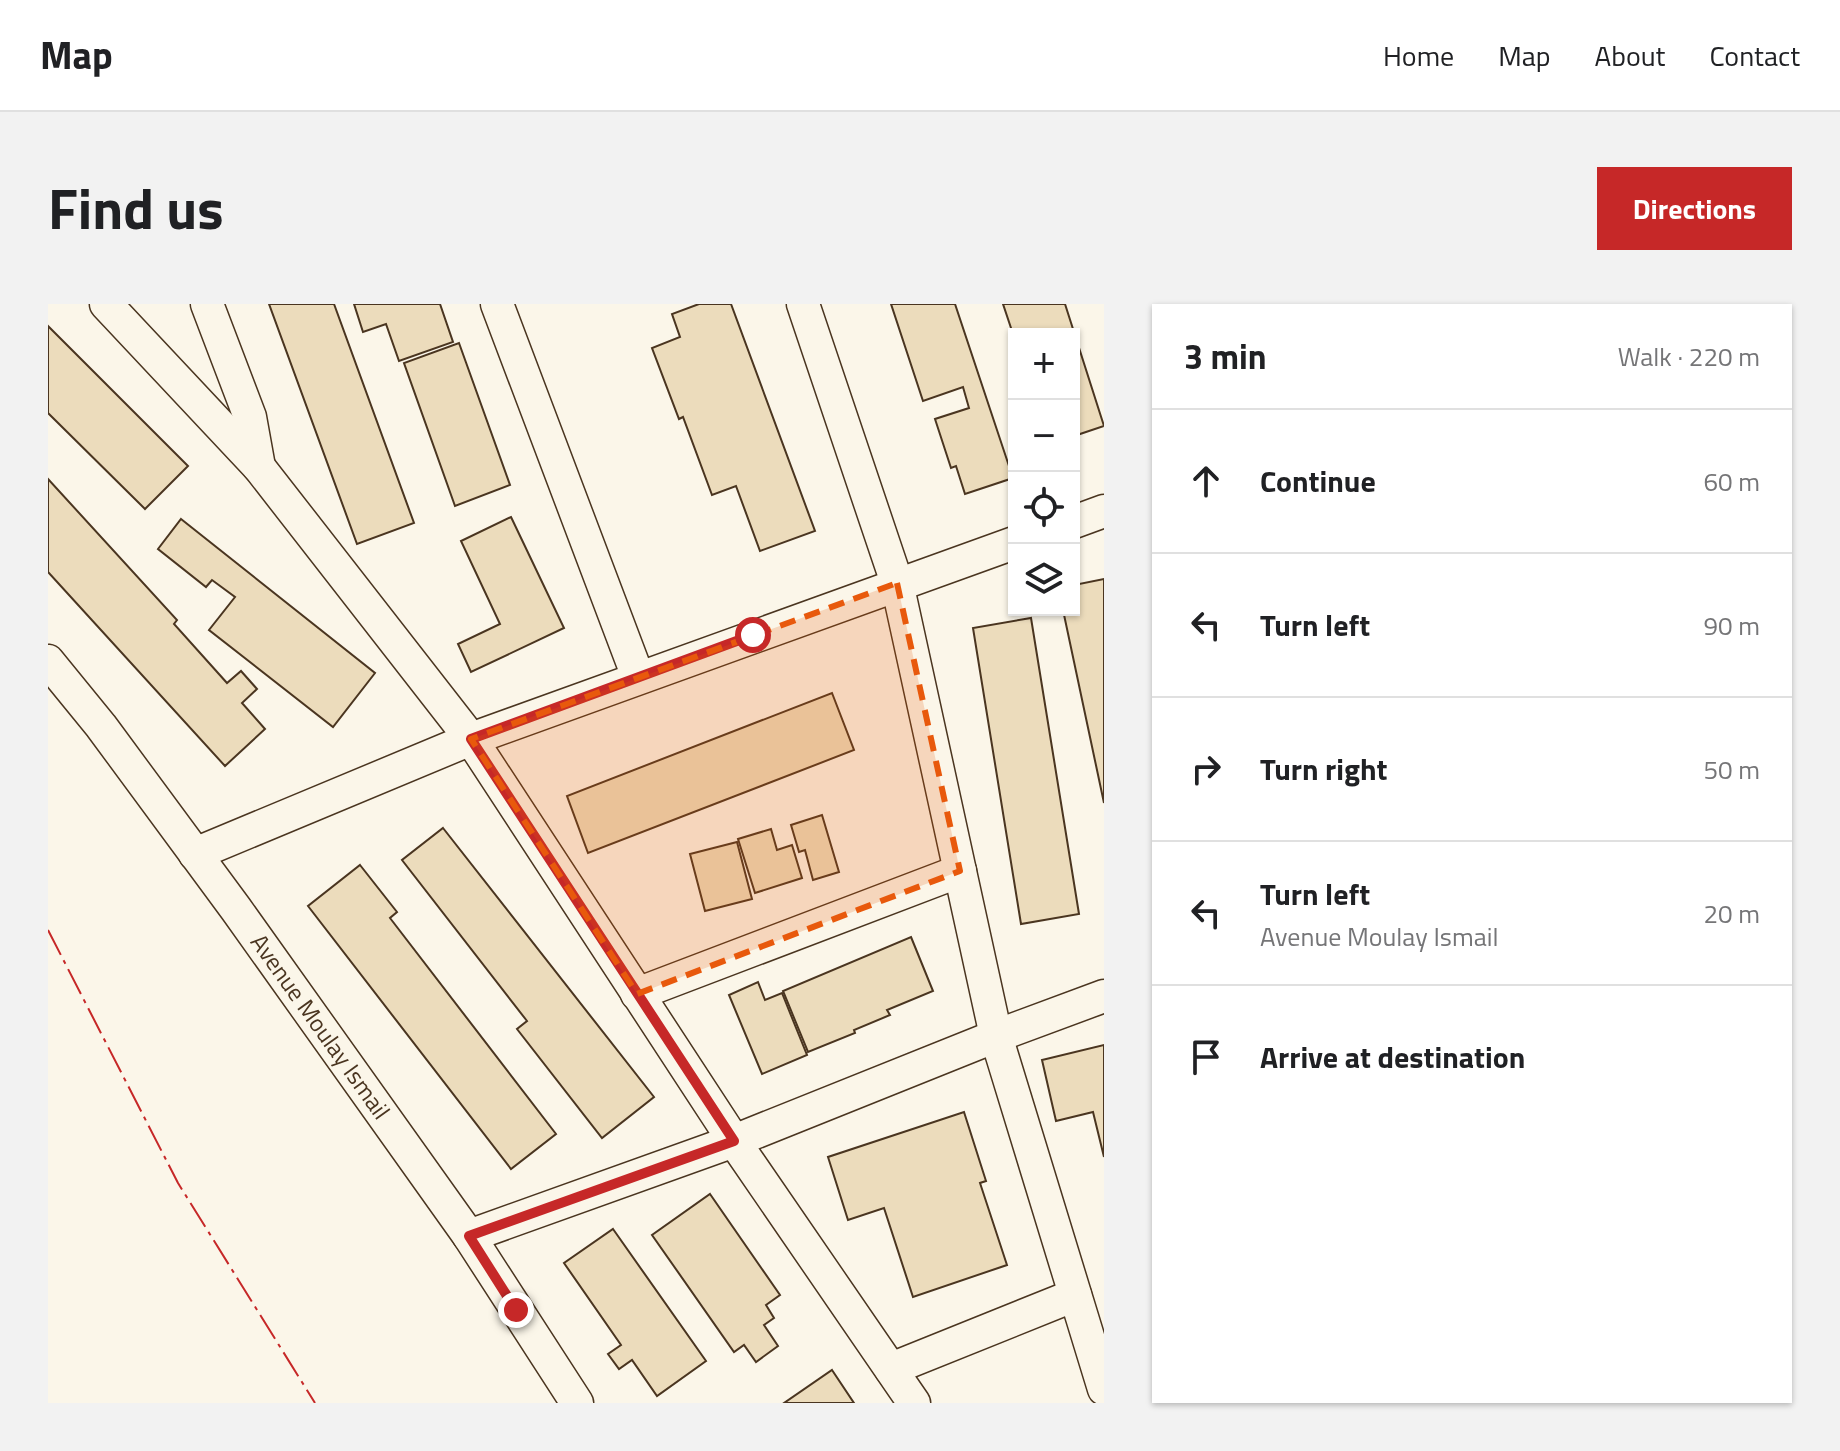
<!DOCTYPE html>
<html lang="en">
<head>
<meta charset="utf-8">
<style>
  :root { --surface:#fff; --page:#f2f2f2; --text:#202124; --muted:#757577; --line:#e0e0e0; --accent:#c62828 }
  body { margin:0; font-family:"Titillium Web",sans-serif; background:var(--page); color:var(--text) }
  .controls { position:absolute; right:24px; top:24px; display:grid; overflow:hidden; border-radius:0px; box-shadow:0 2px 6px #0004 }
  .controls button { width:72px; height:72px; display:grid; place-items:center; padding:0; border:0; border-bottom:2px solid var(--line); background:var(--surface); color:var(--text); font:40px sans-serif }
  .stop { position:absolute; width:24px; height:24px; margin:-18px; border:6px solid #c62828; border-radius:50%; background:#fff }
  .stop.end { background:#c62828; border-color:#fff; box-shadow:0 2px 8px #0008 }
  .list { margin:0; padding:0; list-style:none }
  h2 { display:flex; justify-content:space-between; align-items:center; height:104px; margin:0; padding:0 32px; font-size:34px }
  h2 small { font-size:26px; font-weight:400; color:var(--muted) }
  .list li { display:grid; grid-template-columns:52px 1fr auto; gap:24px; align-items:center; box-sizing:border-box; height:144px; padding:0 32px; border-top:2px solid var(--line) }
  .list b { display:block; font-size:30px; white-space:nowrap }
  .list p { margin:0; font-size:26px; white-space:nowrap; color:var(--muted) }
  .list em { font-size:26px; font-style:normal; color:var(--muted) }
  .icon { flex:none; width:44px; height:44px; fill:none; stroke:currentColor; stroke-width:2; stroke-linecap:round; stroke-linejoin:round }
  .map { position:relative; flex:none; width:1056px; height:1099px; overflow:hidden; border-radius:0px }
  header { display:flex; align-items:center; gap:48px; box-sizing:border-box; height:112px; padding:0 40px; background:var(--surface); border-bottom:2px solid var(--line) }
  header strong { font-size:38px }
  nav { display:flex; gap:44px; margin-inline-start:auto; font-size:28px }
  .intro { display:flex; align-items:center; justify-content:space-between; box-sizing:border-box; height:192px; padding:0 48px }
  h1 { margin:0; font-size:56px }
  .button { padding:20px 36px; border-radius:0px; background:var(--accent); color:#fff; font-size:28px; font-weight:700 }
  main { display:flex; gap:48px; padding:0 48px }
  aside { flex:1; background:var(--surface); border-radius:0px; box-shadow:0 2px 6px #0004 }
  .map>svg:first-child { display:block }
</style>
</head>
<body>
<header>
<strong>Map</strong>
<nav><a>Home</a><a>Map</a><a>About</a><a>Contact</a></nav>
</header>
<div class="intro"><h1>Find us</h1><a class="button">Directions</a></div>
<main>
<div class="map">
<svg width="1056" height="1099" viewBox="0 0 1056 1099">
  <rect width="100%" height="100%" fill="#fbf6e9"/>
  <g fill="#ecdcbc" stroke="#4a3520" stroke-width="2">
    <path d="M221,0H286L366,219L309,240Z"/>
    <path d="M306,0H392L405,38L351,57L338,20L315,28Z"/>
    <path d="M651,0H683L767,227L712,247L688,182L664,191L635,113L631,115L604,44L632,33L624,10Z"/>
    <path d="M843,0H907L965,174L917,190L908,162L903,164L887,115L921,104L915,83L875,97Z"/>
    <path d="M955,0H1017L1056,122L1026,132V30H966V33Z"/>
    <path d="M0,22L140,162L97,205L0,109Z"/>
    <path d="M411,39L462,181L407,202L356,59Z"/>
    <path d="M0,175L129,316L126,320L179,379L193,367L209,385L194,399L217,425L177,462L0,268Z"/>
    <path d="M463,213L516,324L423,368L410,340L452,320L413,237Z"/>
    <path d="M133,215L327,369L285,423L161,326L187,293L164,276L158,283L110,245Z"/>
    <path d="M1056,275V499L1015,306H1026V281Z"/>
    <path d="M983,314L1031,610L973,620L925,324Z"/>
    <path d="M784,389L806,446L540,549L519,492Z"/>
    <path d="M774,511L791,568L765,576L757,546L751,548L743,521Z"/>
    <path d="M395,524L606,793L554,834L469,725L479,717L354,556Z"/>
    <path d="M723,525L729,546L744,541L754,574L707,589L690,535Z"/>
    <path d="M689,538L704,595L657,607L642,550Z"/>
    <path d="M312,561L349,608L342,614L508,830L463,865L260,602Z"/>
    <path d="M863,633L885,687L839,706L842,711L806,726L807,729L760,748L735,687Z"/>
    <path d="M710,678L717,696L734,689L759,751L714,770L681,691Z"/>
    <path d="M1056,741V853L1045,808L1008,817L994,756Z"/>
    <path d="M916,808L938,877L932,879L959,961L865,993L836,904L800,916L780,853Z"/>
    <path d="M662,890L732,991L718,1001L726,1014L716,1021L730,1042L708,1058L696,1041L686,1048L604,931Z"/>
    <path d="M565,925L658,1057L609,1092L584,1056L571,1065L560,1050L573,1041L516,959Z"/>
    <path d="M784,1066L806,1099H736Z"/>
  </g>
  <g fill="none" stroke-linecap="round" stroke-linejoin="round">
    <g stroke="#4a3520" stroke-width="35">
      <g id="minor">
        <path d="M58,0L211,163L423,435L686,837L866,1099"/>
        <path d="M159,0L202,113L211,163"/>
        <path d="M449,0L590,373"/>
        <path d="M755,0L849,279L948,732L1056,1085"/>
        <path d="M1026,218L1056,207"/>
        <path id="s1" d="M0,357L53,422L188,605L421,932L529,1099"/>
        <path d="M147,550L423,435L966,239"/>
        <path d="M589,690L912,567"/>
        <path d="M421,932L686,837L948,732L1056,692"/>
        <path d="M843,1065L1027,991"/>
      </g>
    </g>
    <use href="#minor" stroke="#fbf6e9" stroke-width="32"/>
    <path stroke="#c62828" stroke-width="2" stroke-dasharray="28 6 4 6" stroke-linecap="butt" d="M0,626L130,879L267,1099"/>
  </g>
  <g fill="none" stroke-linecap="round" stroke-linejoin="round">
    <path stroke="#c62828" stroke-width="10" d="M468,1006L421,932L686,837L423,435L705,331"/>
  </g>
  <path fill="#e8590c" fill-opacity="0.2" stroke="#e8590c" stroke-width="6" stroke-dasharray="16 10" stroke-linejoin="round" d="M849,279L912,567L589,690L423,435Z"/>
  <g text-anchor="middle" stroke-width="6" stroke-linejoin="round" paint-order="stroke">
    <g font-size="24" fill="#4a3520" stroke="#fbf6e9">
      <text dy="8" stroke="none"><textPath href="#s1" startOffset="456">Avenue Moulay Ismail</textPath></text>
    </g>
  </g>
</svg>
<div class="controls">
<button>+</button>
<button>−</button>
<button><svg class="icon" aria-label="locate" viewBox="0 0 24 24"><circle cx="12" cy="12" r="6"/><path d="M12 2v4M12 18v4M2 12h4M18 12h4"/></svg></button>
<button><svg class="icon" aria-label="layers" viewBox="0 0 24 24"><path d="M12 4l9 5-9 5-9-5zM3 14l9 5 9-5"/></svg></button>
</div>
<div class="stop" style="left:705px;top:331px"></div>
<div class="stop end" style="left:468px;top:1006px"></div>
</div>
<aside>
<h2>3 min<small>Walk · 220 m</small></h2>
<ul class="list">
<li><svg class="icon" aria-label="ahead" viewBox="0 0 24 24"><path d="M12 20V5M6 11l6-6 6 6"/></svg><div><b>Continue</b></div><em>60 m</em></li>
<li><svg class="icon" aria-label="left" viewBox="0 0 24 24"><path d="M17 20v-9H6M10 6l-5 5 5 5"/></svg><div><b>Turn left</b></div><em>90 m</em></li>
<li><svg class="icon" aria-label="right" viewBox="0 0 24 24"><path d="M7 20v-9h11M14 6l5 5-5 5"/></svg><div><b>Turn right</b></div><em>50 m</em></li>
<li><svg class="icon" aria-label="left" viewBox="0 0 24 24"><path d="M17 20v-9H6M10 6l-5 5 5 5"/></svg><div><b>Turn left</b><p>Avenue Moulay Ismail</p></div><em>20 m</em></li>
<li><svg class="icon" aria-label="arrive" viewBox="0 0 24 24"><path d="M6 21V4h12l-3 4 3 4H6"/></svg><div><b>Arrive at destination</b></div></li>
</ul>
</aside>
</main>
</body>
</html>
